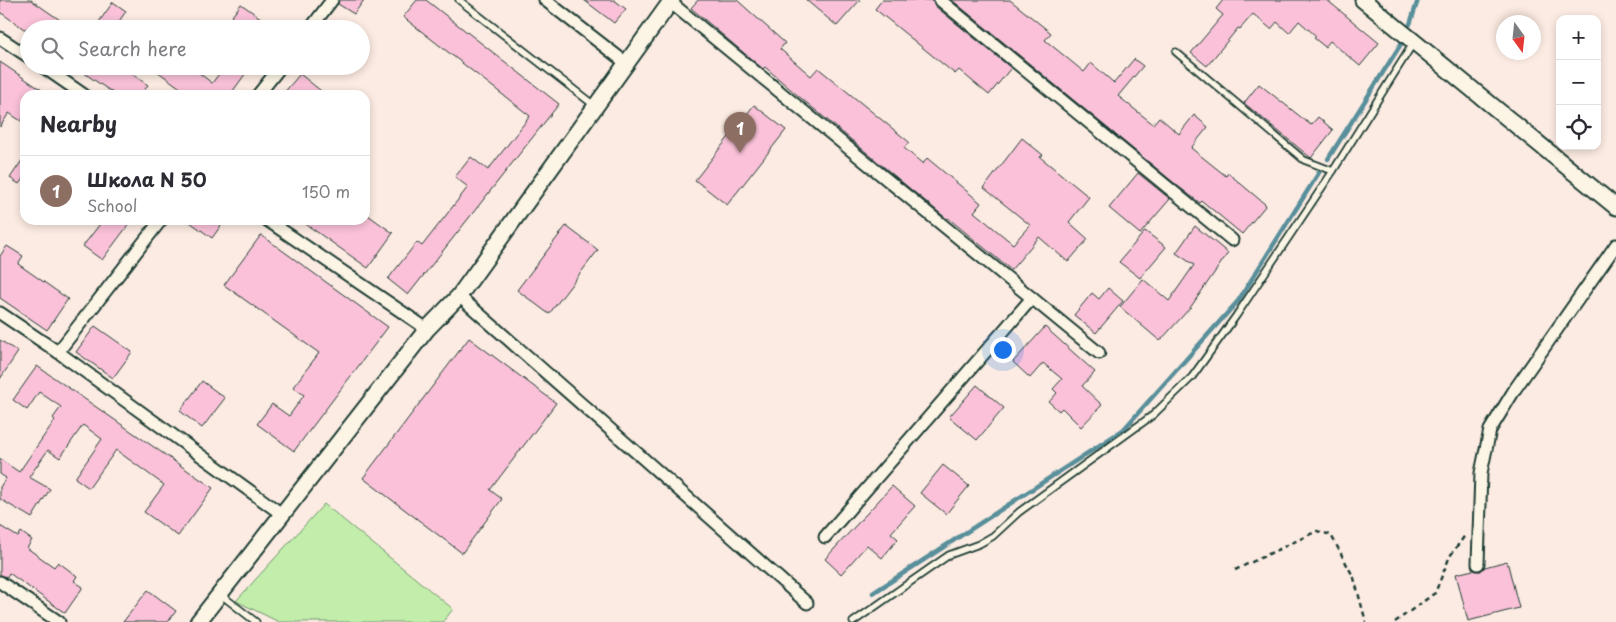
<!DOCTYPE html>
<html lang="en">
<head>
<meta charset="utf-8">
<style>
  :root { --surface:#fff; --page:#f2f2f3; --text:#2b2b33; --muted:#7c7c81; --line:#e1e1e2; --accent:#ea580c }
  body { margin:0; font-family:"Playpen Sans",sans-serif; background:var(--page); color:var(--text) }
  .controls { position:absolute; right:15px; top:15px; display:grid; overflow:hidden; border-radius:10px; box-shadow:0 2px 8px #0003 }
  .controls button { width:45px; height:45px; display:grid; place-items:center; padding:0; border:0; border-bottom:1px solid var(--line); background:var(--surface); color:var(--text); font:25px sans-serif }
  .compass { position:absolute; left:1496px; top:15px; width:45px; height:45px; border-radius:50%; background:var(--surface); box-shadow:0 2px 8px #0003; rotate:165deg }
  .you { position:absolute; left:1002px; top:349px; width:18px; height:18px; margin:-12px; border:4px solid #fff; border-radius:50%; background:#1a73e8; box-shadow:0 0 0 8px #1a73e833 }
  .badge { display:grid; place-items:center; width:32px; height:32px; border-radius:50%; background:var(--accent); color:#fff; font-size:16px; font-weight:700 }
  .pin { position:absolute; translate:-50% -41px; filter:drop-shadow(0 1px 2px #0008) }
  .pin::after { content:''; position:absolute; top:26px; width:18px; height:15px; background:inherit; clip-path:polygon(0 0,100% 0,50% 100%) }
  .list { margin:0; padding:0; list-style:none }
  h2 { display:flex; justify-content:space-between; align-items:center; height:65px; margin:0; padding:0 20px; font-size:21px }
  h2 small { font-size:16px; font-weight:400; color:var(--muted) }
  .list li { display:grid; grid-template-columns:32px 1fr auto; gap:15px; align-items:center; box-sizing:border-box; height:70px; padding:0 20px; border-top:1px solid var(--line) }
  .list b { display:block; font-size:19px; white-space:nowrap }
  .list p { margin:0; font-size:16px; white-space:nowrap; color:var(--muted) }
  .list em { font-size:16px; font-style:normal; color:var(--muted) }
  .icon { flex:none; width:28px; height:28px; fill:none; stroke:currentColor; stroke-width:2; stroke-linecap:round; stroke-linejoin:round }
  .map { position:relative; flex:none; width:1616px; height:622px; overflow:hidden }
  .search { position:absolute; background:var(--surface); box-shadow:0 2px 8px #0003; left:20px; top:20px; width:350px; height:55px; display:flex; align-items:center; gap:12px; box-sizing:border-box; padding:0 18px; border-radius:28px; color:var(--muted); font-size:19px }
  .panel { position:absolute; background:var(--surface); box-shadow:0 2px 8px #0003; left:20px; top:90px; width:350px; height:135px; border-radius:15px }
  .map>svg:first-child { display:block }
</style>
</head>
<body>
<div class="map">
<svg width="1616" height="622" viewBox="0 0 1616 622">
  <rect width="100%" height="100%" fill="#fcebe2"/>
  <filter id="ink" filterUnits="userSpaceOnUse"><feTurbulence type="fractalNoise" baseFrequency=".02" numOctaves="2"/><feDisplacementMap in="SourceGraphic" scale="10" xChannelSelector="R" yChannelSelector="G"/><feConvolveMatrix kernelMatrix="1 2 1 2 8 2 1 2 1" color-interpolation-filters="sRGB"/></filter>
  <g filter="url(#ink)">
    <path fill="#c2edaa" stroke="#70956f" d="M324,504L453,609L443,622H279L236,601Z"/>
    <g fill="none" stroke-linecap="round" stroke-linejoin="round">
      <g stroke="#588f9b" stroke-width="4.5">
        <path d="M1410,24L1418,0"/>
        <path d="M1328,159L1401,44"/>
        <path d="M873,593L1123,430L1238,301L1320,171"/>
      </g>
    </g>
    <g fill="#fac1d8" stroke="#1f3d34">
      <path d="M0,0H31L73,29H24L0,12Z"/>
      <path d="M339,0H364L354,14L338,4Z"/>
      <path d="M417,0H426L559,104L408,295L388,279L417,242L422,246L468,187L455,177L471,157L488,170L530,116L403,17Z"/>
      <path d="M584,0H614L626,9L614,23Z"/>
      <path d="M698,0H737L785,43L780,49L811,76L818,68L909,142L904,148L923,164L927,158L981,203L974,212L1013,244L1030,225L984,188L1022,138L1043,155L1040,157L1089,197L1069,222L1088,239L1068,262L1039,237L1011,270L948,218L947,219L902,182L796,94L765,67L763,69L732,43L691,8Z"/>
      <path d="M806,0H860L837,26Z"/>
      <path d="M882,0H933L935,6L1011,68L989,95L959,70L955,74L875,9Z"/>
      <path d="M952,0H1010L1051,33L1045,40L1084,72L1091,63L1114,83L1134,59L1143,66L1118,96L1153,124L1159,117L1179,134L1194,115L1208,127L1191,148L1226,176L1228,173L1266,205L1242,234L1202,201L1200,203L1179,187Z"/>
      <path d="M1223,0H1327L1379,43L1360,66L1330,41L1325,47L1314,38L1316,36L1299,21L1289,33L1277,22L1271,29L1253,14L1240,29L1238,28L1207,66L1191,53L1223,15L1216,9Z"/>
      <path d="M113,2L126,11L114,29H94Z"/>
      <path d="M241,4L276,29H243L230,19Z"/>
      <path d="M0,62L49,95H25V115L21,121L9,113L0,127Z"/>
      <path d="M74,66H120L148,85L141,95H116Z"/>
      <path d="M150,66H190L212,83L225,66H251L230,95H190Z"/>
      <path d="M300,74L326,95H282Z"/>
      <path d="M1259,84L1311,125L1318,117L1333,130L1311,158L1244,103Z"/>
      <path d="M754,105L786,130L727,205L695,180Z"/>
      <path d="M25,156V176L19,184L10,178Z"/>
      <path d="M1138,173L1170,199L1140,234L1109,208Z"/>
      <path d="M365,213L393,233L368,268L300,220H365Z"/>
      <path d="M103,220H132L102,260L83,246Z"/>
      <path d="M187,220H225L212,238Z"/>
      <path d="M566,226L598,250L549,314L517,290Z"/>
      <path d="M1195,226L1228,253L1190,308L1160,341L1120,307L1143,279L1169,301L1194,265L1176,253Z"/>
      <path d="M1145,231L1166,247L1140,278L1119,262Z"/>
      <path d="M261,235L388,327L294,451L257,424L272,404L289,416L304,395L293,387L319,353L224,285Z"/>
      <path d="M7,246L23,256L18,264L68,299L47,330L0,298V256Z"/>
      <path d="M1108,288L1123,301L1096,333L1074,315L1092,293L1099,299Z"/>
      <path d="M95,326L132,352L113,378L76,352Z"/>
      <path d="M1045,327L1095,372L1082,386L1102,405L1081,427L1062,408L1059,411L1049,402L1057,393L1053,389L1062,379L1043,363L1030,378L1013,362Z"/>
      <path d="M469,338L556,403L490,490L502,499L462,553L363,478Z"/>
      <path d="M0,340L18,352L0,379Z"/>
      <path d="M37,366L213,488L178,536L144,512L164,485L116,450L89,488L75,478L102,439L83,425L60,458L48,450L29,477L50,489L32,518L0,499V487L6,478L0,474V459L19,472L55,420L53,418L61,407L39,392L27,410L13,400Z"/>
      <path d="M202,381L225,398L202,428L180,411Z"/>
      <path d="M977,385L1004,408L977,440L949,417Z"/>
      <path d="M943,465L969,486L946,514L920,493Z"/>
      <path d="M892,486L915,506L891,533L898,539L882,558L867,545L841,574L825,559Z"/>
      <path d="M0,526L18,537L21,532L32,540L27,548L54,567L58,562L77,576L74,581L83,587L65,613L9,573L7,577L0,575Z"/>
      <path d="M1507,561L1519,608L1468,621L1456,574L1473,570L1477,571H1481L1485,567Z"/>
      <path d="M148,590L176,611L168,622H123Z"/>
    </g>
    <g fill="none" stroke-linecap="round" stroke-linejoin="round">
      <g stroke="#1f3d34" stroke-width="9">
        <g id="service">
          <path d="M459,0L595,106"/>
          <path d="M1176,52L1304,160L1333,171"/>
          <path d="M220,594L256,622"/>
          <path d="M853,622L949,555L979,544L993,536L1019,512L1153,415L1192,377L1236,316L1333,171L1414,42"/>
        </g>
      </g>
      <g stroke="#1f3d34" stroke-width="15">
        <g id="minor">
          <path d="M545,0L626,63"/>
          <path d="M940,0L1232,240"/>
          <path d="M670,2L1099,353"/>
          <path d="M310,29L332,0"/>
          <path d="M0,38L29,57"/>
          <path d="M42,66L84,95"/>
          <path d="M258,95L281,66"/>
          <path d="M267,220L427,329"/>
          <path d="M459,296L807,603"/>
          <path d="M0,313L58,352L283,515"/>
          <path d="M58,352L161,220"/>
          <path d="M825,537L1032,298"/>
          <path d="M1478,564L1481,473L1490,430L1515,389L1616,245"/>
          <path d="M0,582L59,622"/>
        </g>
      </g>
      <g stroke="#1f3d34" stroke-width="19">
        <g id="tertiary">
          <path d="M1363,0L1616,207"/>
          <path d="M198,622L427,329L459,296L672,0"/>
        </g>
      </g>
      <g stroke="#1f3d34" stroke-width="2.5" stroke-dasharray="5 4" stroke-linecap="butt">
        <path d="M1235,570L1317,531L1331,535L1354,578L1366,622"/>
        <path d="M1395,622L1435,593L1450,556L1466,534"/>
      </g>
      <use href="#service" stroke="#fcf5e5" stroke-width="5.5"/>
      <use href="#minor" stroke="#fcf5e5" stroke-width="11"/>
      <use href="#tertiary" stroke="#fcf5e5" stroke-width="15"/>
    </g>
  </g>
</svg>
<div class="controls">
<button>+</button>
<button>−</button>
<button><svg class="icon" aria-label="locate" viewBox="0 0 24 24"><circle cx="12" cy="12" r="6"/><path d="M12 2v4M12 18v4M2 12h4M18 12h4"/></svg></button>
</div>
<svg class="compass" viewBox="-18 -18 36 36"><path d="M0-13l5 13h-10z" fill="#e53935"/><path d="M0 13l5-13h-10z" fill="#7c7c81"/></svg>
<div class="you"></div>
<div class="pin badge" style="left:740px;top:153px;background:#8d6e63">1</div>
<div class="search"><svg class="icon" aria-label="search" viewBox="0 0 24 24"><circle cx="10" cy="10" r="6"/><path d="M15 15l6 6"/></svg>Search here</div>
<section class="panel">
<h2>Nearby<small></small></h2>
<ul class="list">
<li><span class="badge" style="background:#8d6e63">1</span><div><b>Школа N 50</b><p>School</p></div><em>150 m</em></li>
</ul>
</section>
</div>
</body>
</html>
